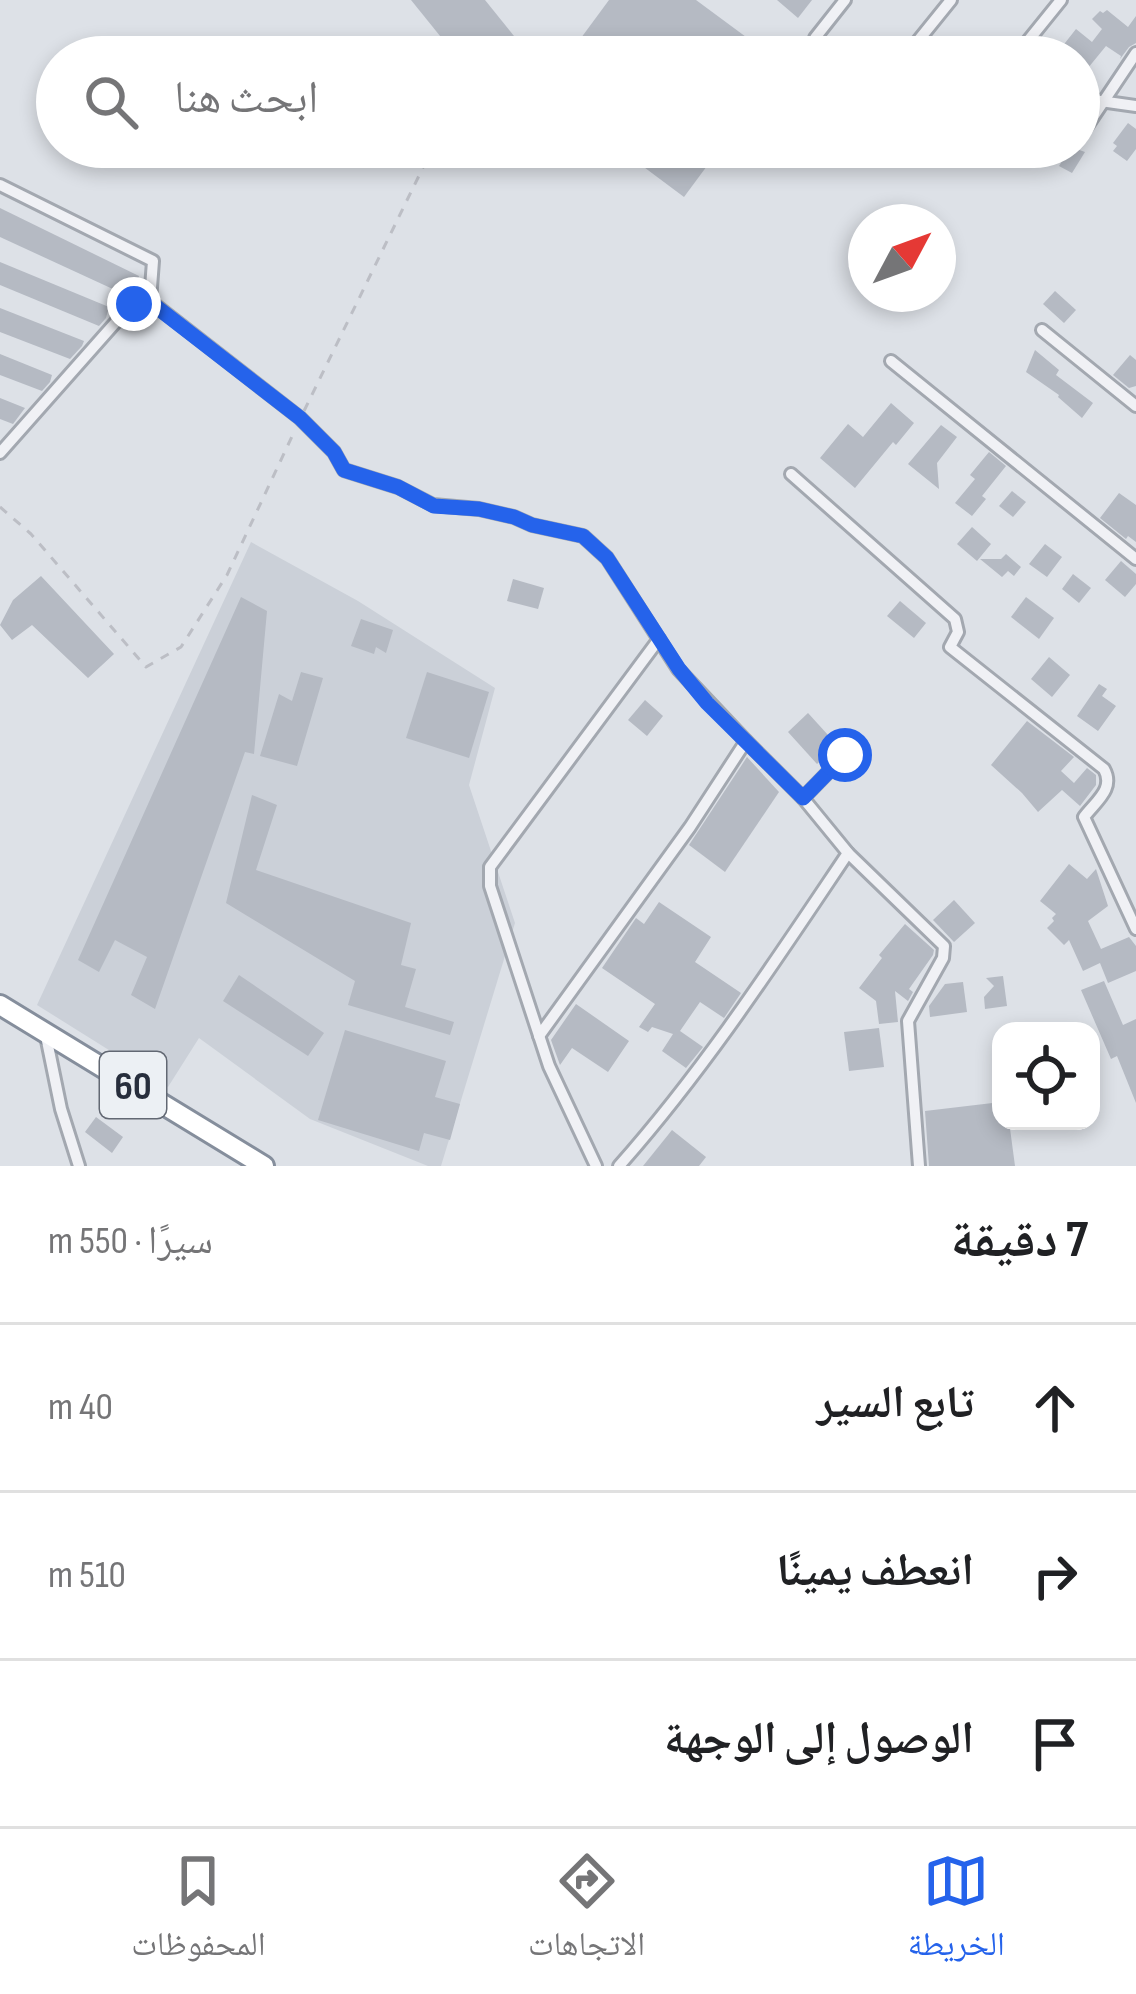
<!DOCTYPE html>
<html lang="ar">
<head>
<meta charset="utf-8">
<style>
  :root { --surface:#fff; --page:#f2f2f2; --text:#202124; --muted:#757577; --line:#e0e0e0; --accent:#2563eb }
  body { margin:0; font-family:"Sofia Sans Condensed","Noto Naskh Arabic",sans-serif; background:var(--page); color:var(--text); direction:rtl }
  .controls { position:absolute; right:36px; bottom:36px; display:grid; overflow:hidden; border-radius:24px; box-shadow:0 6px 18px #0003 }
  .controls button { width:108px; height:108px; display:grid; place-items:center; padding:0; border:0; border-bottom:3px solid var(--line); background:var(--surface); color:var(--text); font:60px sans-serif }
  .compass { position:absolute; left:848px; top:204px; width:108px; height:108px; border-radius:50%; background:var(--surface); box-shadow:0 6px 18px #0003; rotate:49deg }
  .stop { position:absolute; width:36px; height:36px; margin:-27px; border:9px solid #2563eb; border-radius:50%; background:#fff }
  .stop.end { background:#2563eb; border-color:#fff; box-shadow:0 3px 12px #0008 }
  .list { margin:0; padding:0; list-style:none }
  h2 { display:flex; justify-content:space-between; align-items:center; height:156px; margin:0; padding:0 48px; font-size:51px }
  h2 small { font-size:39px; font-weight:400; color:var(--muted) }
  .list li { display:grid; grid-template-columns:78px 1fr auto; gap:36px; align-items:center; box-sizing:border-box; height:168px; padding:0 48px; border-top:3px solid var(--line) }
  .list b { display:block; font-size:45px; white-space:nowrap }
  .list em { font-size:39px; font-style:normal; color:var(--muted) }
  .icon { flex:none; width:66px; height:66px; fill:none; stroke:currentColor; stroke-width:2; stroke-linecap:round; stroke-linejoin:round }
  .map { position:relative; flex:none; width:1136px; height:1166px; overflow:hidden; direction:ltr }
  .search { position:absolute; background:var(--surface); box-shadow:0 6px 18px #0003; left:36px; right:36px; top:36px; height:132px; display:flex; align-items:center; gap:30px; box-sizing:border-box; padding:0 42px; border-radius:66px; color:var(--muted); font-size:45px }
  .sheet { height:660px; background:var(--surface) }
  nav { display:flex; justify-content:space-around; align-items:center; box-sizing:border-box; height:168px; border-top:3px solid var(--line); background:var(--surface); font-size:33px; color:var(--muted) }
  nav a { display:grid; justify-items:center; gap:6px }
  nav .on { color:var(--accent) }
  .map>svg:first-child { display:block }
</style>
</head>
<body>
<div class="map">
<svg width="1136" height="1166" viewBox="0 0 1136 1166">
  <rect width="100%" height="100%" fill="#dde1e7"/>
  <path fill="#cbd0d8" d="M251,542L358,601L495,688L469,785L515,923L441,1166H428L310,1119L199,1038L168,1087L37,1005Z"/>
  <g fill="#b5bac3">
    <path d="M411,0H485L522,46L508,57H457Z"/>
    <path d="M609,0H696L773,57H567Z"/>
    <path d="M777,0H812L798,18Z"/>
    <path d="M1107,10L1128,27L1136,16V43L1129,47L1120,59L1121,56L1106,46L1079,79V57H1054L1076,29L1092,42L1102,29L1092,19L1100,11L1103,13Z"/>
    <path d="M989,39L1007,52L1005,57H975Z"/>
    <path d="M1128,123L1136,129V149L1127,161L1113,151L1117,146L1113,143Z"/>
    <path d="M617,147H721L684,197Z"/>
    <path d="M1071,147L1085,152L1072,173L1059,166Z"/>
    <path d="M0,208L139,276L134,294L128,296L0,237Z"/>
    <path d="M0,262L109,307L106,318L99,326L0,285Z"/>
    <path d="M1055,291L1076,310L1064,323L1043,304Z"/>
    <path d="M0,308L84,341L82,346L70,359L0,332Z"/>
    <path d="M1035,350L1059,370L1056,375L1093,403L1082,418L1058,397L1059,395L1026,372Z"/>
    <path d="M0,354L52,375L50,382L42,391L0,375Z"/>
    <path d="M1130,355L1136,360V386L1129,388L1113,375Z"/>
    <path d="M0,398L25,408L13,424L0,419Z"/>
    <path d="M891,403L914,423L896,445L893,442L855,488L820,458L848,424L863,437Z"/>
    <path d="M941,425L957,437L937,463L939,489L908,464Z"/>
    <path d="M989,452L1006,466L982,496L986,499L972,516L955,503L975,479L970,475Z"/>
    <path d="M1012,491L1026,502L1013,517L999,506Z"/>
    <path d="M1119,493L1136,505V542L1128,536L1126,539L1100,518Z"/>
    <path d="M972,527L991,544L977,561L957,544Z"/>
    <path d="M1045,544L1062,557L1047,577L1029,564Z"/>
    <path d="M1006,554L1021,567L1014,576L1008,571L1002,577L980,559H1001Z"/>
    <path d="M1121,561L1136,574V584L1125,597L1105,580Z"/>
    <path d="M1073,574L1091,588L1079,603L1062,589Z"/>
    <path d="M41,576L114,654L88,678L32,625L12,640L0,625L13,600Z"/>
    <path d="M513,579L544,588L538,609L507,601Z"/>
    <path d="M241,597L267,611L254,754L245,752L155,1009L131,995L147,957L115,940L99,972L78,960Z"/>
    <path d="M1026,597L1054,618L1039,639L1011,617Z"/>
    <path d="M900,601L926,623L914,638L887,616Z"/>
    <path d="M361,619L393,630L386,653L376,647L374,654L351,646Z"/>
    <path d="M1049,657L1070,675L1052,697L1031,679Z"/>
    <path d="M301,672L323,678L297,766L260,756L279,694L292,701Z"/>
    <path d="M427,672L489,692L469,758L406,738Z"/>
    <path d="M1099,684L1107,689L1102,696L1116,706L1098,731L1077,716Z"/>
    <path d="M645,700L663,716L647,736L628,720Z"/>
    <path d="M808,713L838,746L817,764L788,732Z"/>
    <path d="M1027,721L1074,757L1061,771L1074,783L1087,768L1096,775V785L1080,806L1062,790L1038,812L1022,793L991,765Z"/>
    <path d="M747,757L779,792L725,872L689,845Z"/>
    <path d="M252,795L277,805L256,870L411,923L401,965L416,969L405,1007L454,1022L450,1035L348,1005L355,981L226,903Z"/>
    <path d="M1069,864L1087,879L1096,869L1108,906L1088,921L1101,949L1129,937L1136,946V971L1108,983L1100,963L1083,971L1069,940L1064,945L1047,928L1054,921L1052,918L1056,914L1040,901Z"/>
    <path d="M954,900L975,923L954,942L933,920Z"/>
    <path d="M659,902L711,937L695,962L741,993L724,1018L700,1002L680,1031L703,1047L686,1068L662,1051L673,1034L652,1027L648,1032L639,1027L655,1004L602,968L636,918L644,924Z"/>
    <path d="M905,924L934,950L933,955L909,989L913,992L908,1001L895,991L898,1022L879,1024L876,1001L859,988L882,958L879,955Z"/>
    <path d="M239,975L324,1033L308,1056L223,1001Z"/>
    <path d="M1003,976L1007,1006L985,1009L984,997L994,986L986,978Z"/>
    <path d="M1104,981L1123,1025L1136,1019V1103L1117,1056L1111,1059L1081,990Z"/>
    <path d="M963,982L967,1012L930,1017L929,1006L945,984Z"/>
    <path d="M576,1004L629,1041L608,1072L572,1048L560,1065L551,1040Z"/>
    <path d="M879,1028L884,1067L849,1071L844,1032Z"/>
    <path d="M345,1030L446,1061L435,1097L460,1104L450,1140L424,1133L419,1151L318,1120Z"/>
    <path d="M1001,1102V1121H1009L1015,1166H929L925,1111Z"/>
    <path d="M96,1117L123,1137L112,1153L85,1132Z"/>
    <path d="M672,1130L706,1157L699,1166H643Z"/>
  </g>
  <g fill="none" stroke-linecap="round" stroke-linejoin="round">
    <g stroke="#a3a8b0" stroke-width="16">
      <g id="minor">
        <path d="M815,38L845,0"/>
        <path d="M905,57L951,0"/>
        <path d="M1015,57L1061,0"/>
        <path d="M1079,98L1136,106"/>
        <path d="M1079,138L1136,53"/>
        <path d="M0,185L153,261L150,301L300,418L334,452L344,470L398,487L433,505L479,509L514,517L532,525L583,536L607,558L678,669L746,741L690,827L539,1036"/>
        <path d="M1042,330L1136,406"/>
        <path d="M891,361L1136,559"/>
        <path d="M0,453L115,323L134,304L150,301"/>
        <path d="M791,474L955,619L958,632L950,647L1104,769C1115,789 1096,801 1084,817L1136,929"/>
        <path d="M746,741L803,798L848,853L944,946L943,958L908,1021L919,1166"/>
        <path d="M803,798L845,755"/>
        <path d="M46,1036L61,1109L79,1166"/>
        <path d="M596,1166L549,1066L490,886V867L659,639"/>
        <path d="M619,1166C705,1069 776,960 848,853"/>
      </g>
    </g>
    <g stroke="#858e9c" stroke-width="24">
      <path id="trunk" d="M0,1005L264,1166"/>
    </g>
    <g stroke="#bcbec5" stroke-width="3" stroke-dasharray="9 9" stroke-linecap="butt">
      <path d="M304,411L433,147"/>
      <path d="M0,507L31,534L146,667L181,647L227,575L295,430"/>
    </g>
    <use href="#minor" stroke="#f0f1f5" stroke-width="10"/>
    <use href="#trunk" stroke="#fff" stroke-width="18"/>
  </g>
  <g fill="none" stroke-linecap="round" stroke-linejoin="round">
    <path stroke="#2563eb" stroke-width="15" d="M134,304L150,302L300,418L334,452L344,470L398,487L434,506L479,509L514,517L532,525L583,536L607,558L679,669L707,703L803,798L845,755"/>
  </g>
  <g text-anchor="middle" stroke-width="12" stroke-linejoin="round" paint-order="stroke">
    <rect fill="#ecf0f4" stroke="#626873" stroke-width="3" x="100" y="1052" width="66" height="66" rx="9"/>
    <g font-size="39" font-weight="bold" fill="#272e3c">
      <text x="133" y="1099">60</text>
    </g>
  </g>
</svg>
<div class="controls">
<button><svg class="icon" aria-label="locate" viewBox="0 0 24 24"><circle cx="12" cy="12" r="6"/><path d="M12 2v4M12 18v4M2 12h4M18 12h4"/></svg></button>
</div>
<svg class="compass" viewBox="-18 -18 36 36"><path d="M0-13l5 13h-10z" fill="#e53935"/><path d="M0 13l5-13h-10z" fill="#757577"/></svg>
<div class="stop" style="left:845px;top:755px"></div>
<div class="stop end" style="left:134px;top:304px"></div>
<div class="search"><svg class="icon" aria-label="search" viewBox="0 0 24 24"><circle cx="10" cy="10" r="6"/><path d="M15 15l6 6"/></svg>ابحث هنا</div>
</div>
<section class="sheet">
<h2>7 دقيقة<small>سيرًا · 550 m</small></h2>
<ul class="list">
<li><svg class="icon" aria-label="ahead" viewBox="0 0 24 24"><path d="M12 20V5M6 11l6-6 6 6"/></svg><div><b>تابع السير</b></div><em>40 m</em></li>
<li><svg class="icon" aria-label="right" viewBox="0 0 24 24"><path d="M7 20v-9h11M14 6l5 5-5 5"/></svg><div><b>انعطف يمينًا</b></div><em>510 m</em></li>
<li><svg class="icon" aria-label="arrive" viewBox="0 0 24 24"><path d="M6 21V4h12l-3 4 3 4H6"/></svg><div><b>الوصول إلى الوجهة</b></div></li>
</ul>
</section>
<nav>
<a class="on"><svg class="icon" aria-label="map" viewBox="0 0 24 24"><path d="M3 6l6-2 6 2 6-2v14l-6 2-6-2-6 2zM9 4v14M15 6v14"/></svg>الخريطة</a>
<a><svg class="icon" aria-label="directions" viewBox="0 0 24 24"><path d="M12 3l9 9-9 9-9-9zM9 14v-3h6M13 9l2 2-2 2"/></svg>الاتجاهات</a>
<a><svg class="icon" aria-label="saved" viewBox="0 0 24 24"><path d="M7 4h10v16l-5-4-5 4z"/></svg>المحفوظات</a>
</nav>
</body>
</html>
